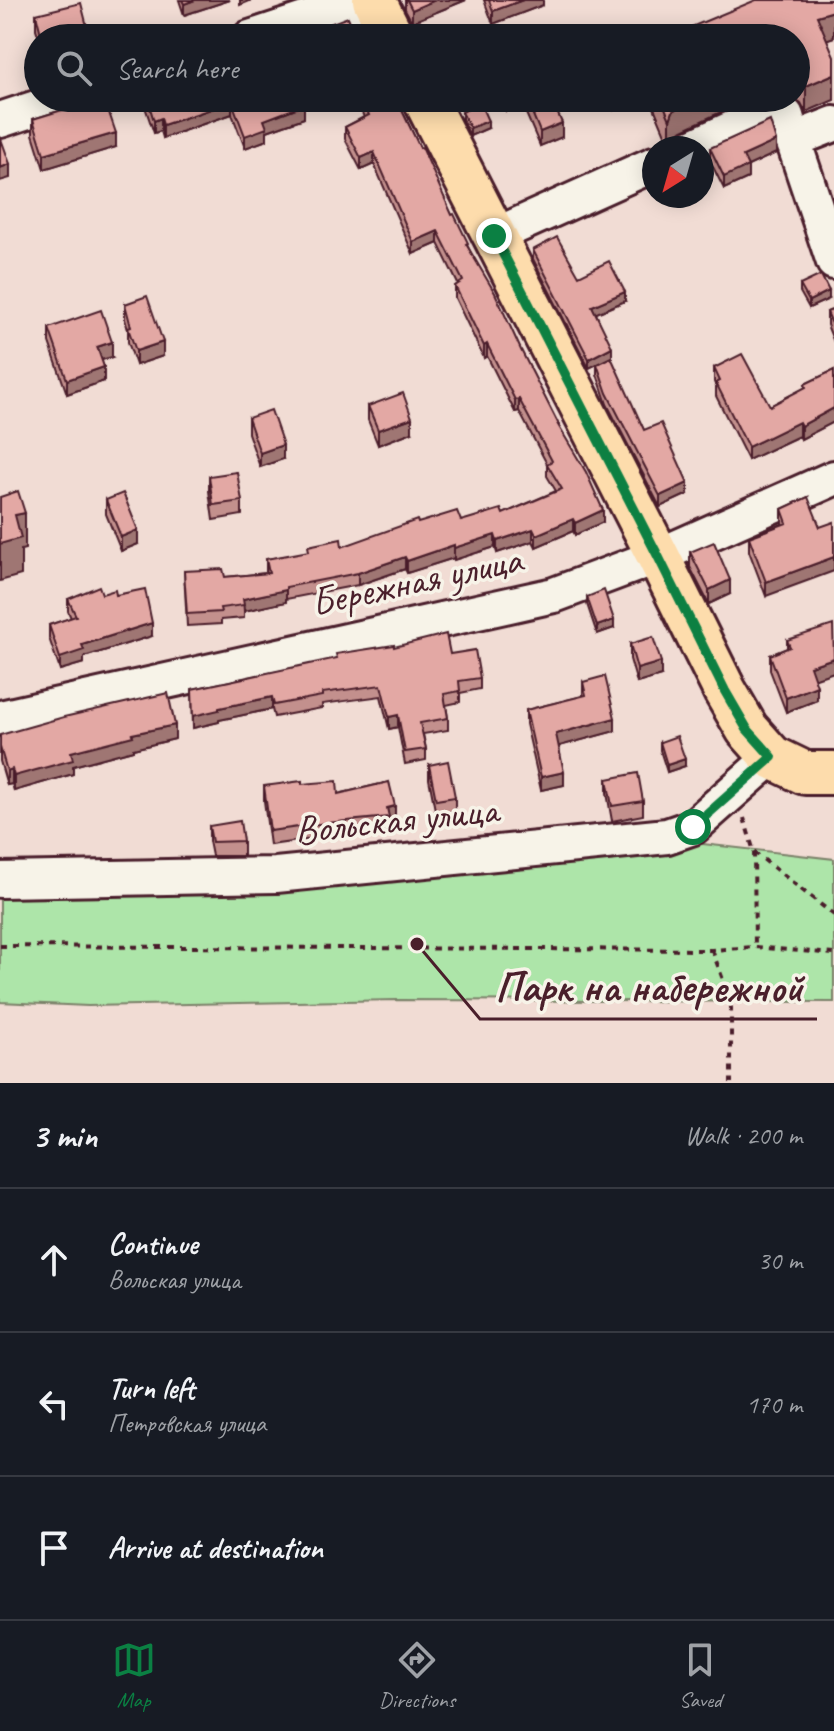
<!DOCTYPE html>
<html lang="en">
<head>
<meta charset="utf-8">
<style>
  :root { --surface:#171b24; --page:#20242c; --text:#f1f3f6; --muted:#9ea1a6; --line:#363941; --accent:#0b8043 }
  body { margin:0; font-family:Caveat,sans-serif; background:var(--page); color:var(--text) }
  .compass { position:absolute; left:642px; top:136px; width:72px; height:72px; border-radius:50%; background:var(--surface); box-shadow:0 4px 20px #0003; rotate:217deg }
  .stop { position:absolute; width:24px; height:24px; margin:-18px; border:6px solid #0b8043; border-radius:50%; background:#fff }
  .stop.end { background:#0b8043; border-color:#fff; box-shadow:0 2px 8px #0008 }
  .list { margin:0; padding:0; list-style:none }
  h2 { display:flex; justify-content:space-between; align-items:center; height:104px; margin:0; padding:0 32px; font-size:34px }
  h2 small { font-size:26px; font-weight:400; color:var(--muted) }
  .list li { display:grid; grid-template-columns:52px 1fr auto; gap:24px; align-items:center; box-sizing:border-box; height:144px; padding:0 32px; border-top:2px solid var(--line) }
  .list b { display:block; font-size:30px; white-space:nowrap }
  .list p { margin:0; font-size:26px; white-space:nowrap; color:var(--muted) }
  .list em { font-size:26px; font-style:normal; color:var(--muted) }
  .icon { flex:none; width:44px; height:44px; fill:none; stroke:currentColor; stroke-width:2; stroke-linecap:round; stroke-linejoin:round }
  .map { position:relative; flex:none; width:834px; height:1083px; overflow:hidden }
  .search { position:absolute; background:var(--surface); box-shadow:0 4px 20px #0003; left:24px; right:24px; top:24px; height:88px; display:flex; align-items:center; gap:20px; box-sizing:border-box; padding:0 28px; border-radius:44px; color:var(--muted); font-size:30px }
  .sheet { height:536px; background:var(--surface) }
  nav { display:flex; justify-content:space-around; align-items:center; box-sizing:border-box; height:112px; border-top:2px solid var(--line); background:var(--surface); font-size:22px; color:var(--muted) }
  nav a { display:grid; justify-items:center; gap:4px }
  nav .on { color:var(--accent) }
  .map>svg:first-child { display:block }
</style>
</head>
<body>
<div class="map">
<svg width="834" height="1083" viewBox="0 0 834 1083">
  <rect width="100%" height="100%" fill="#f1dcd4"/>
  <filter id="ink" filterUnits="userSpaceOnUse"><feTurbulence type="fractalNoise" baseFrequency=".0125" numOctaves="2"/><feDisplacementMap in="SourceGraphic" scale="16" xChannelSelector="R" yChannelSelector="G"/><feConvolveMatrix kernelMatrix="1 2 1 2 8 2 1 2 1" color-interpolation-filters="sRGB"/></filter>
  <g filter="url(#ink)">
    <path fill="#ade5a9" stroke="#7c826a" stroke-width="2" d="M694,843L834,859V1002L397,1000L88,1006L0,1002V888Z"/>
    <g fill="none" stroke-linecap="round" stroke-linejoin="round">
      <g stroke="#4a1f2b" stroke-width="40">
        <g id="minor">
          <path d="M250,38L365,0"/>
          <path d="M0,120L67,98"/>
          <path d="M793,140L834,262"/>
          <path d="M690,148L771,111L786,116L793,140L834,124"/>
          <path d="M494,236L654,164"/>
          <path d="M0,718L554,595L658,556L834,478"/>
          <path d="M0,880L276,875L667,836L693,827L772,757"/>
        </g>
      </g>
      <g stroke="#4a1f2b" stroke-width="48">
        <g id="major">
          <path d="M374,0L393,38"/>
          <path d="M424,98L658,556L725,691L747,729L772,757L805,773H834"/>
        </g>
      </g>
      <g stroke="#4a1f2b" stroke-width="4" stroke-dasharray="6 6" stroke-linecap="butt">
        <path d="M744,818L754,852L755,947"/>
        <path d="M754,852L834,915"/>
        <path d="M0,946L712,950L755,947L834,954"/>
        <path d="M712,950L731,1001V1083"/>
      </g>
      <use href="#minor" stroke="#f7f3e8" stroke-width="34"/>
      <use href="#major" stroke="#fddcac" stroke-width="42"/>
    </g>
    <g fill="#c3908d" stroke="#4a1f2b" stroke-width="2">
      <path d="M179,0H230L184,15Z"/>
      <path d="M405,0H466L412,22L405,9Z"/>
      <path d="M484,0H543V5L493,24Z"/>
      <path d="M834,0V37L827,39L806,112L801,103L794,98H796V38Z"/>
      <path d="M36,14L90,38H39L36,29Z"/>
      <path d="M142,98H302L304,118L267,131V140L245,148L232,114L163,138L161,131L154,133Z"/>
      <path d="M355,98H396L452,215L559,428L603,522L575,535L573,531L536,547L533,541L497,553L495,547L454,560V558L407,573L405,569L358,585L286,599V602L244,611V618L221,620V624L187,626L184,571L225,577L266,573V559L342,547L418,523L461,521L503,514L556,491L547,476V464L519,411L515,412L487,356L484,358L455,298V286L458,284L438,243L413,254L374,164L361,170L345,139V127L364,117Z"/>
      <path d="M501,98H551L562,137L540,146L522,104L506,111Z"/>
      <path d="M609,98H641L614,110Z"/>
      <path d="M650,98H751L682,130L673,137L670,146Z"/>
      <path d="M85,100L116,147L44,169L33,134V119L85,103Z"/>
      <path d="M462,112L488,128L470,136L462,119Z"/>
      <path d="M710,148L776,153L748,166V178L724,189L710,161Z"/>
      <path d="M533,250L625,301L596,313L612,357L607,359L644,430L688,494L660,507L607,404L597,374V364L589,368L533,259Z"/>
      <path d="M800,285L829,299L809,308L800,292Z"/>
      <path d="M125,304L163,356L136,365L128,342V330L125,319Z"/>
      <path d="M834,309V342L827,325V312Z"/>
      <path d="M49,328L112,357L102,360L104,381L67,394L49,342Z"/>
      <path d="M714,368L770,406L805,388V384L834,370V422L801,439L799,436L748,460L716,396V387L714,382Z"/>
      <path d="M368,406L412,432L378,445L368,420Z"/>
      <path d="M248,418L283,459L260,467L248,433Z"/>
      <path d="M209,476L242,501V515L213,520L209,491Z"/>
      <path d="M808,497L766,596L749,551V537L782,524V509Z"/>
      <path d="M106,500L138,544L121,551L106,514Z"/>
      <path d="M690,552L730,594L709,604L690,567Z"/>
      <path d="M102,594L116,595L152,636L84,657V663L60,670L49,638V625L71,618L68,611V599Z"/>
      <path d="M587,597L614,628L597,634L587,604Z"/>
      <path d="M787,640L815,679L817,700L786,712L770,670V655L787,648Z"/>
      <path d="M630,644L661,676L637,683L630,659Z"/>
      <path d="M394,647L450,654L480,678V689L460,693V702L446,705L448,718V730L423,734L426,749V760L405,764L398,727L389,729L381,696L322,704V708L274,717L272,709L219,720V722L193,728L192,689Z"/>
      <path d="M583,682L615,731L559,746L564,785L541,790L526,724V710L583,696Z"/>
      <path d="M0,735L175,739L133,749V750L73,766V774L14,791L12,784L7,785L0,761Z"/>
      <path d="M660,742L685,766L667,772L660,750Z"/>
      <path d="M429,765L455,797V811L436,815L429,779Z"/>
      <path d="M607,779L643,801V815L612,821L607,793Z"/>
      <path d="M389,782L395,821L389,822V831L326,837L270,845L264,801V786L302,784L338,794Z"/>
      <path d="M209,826L243,841V856H212L209,841Z"/>
    </g>
    <g fill="#9f7673" stroke="#4a1f2b" stroke-width="2">
      <path d="M195,0H230L184,15V4Z"/>
      <path d="M240,0H252L240,5Z"/>
      <path d="M435,0H466L412,22V10Z"/>
      <path d="M523,0H543V5L493,24V11Z"/>
      <path d="M834,11V37L817,43V16Z"/>
      <path d="M834,74V100L806,112V86Z"/>
      <path d="M506,98H522V104L506,111Z"/>
      <path d="M614,98H641L614,110Z"/>
      <path d="M694,98H751L682,130L673,137L670,146V120L673,111L682,104Z"/>
      <path d="M232,102V114L163,138V125Z"/>
      <path d="M304,105V118L267,131V140L245,148V136L264,120Z"/>
      <path d="M161,118V131L154,133V121Z"/>
      <path d="M488,121V128L470,136V128Z"/>
      <path d="M562,123V137L540,146V132Z"/>
      <path d="M116,133V147L44,169V154Z"/>
      <path d="M776,141V153L748,166V178L724,189V177L743,156Z"/>
      <path d="M374,152V164L361,170V158Z"/>
      <path d="M10,164V178L0,181V168Z"/>
      <path d="M438,231V243L413,254V242Z"/>
      <path d="M829,291V299L809,308V301Z"/>
      <path d="M625,292V301L592,315V306Z"/>
      <path d="M112,342V357L97,361V347Z"/>
      <path d="M163,342V356L136,365V351Z"/>
      <path d="M487,344V356L484,358V346Z"/>
      <path d="M612,347V357L589,368V359Z"/>
      <path d="M104,367V381L67,394V380Z"/>
      <path d="M519,399V411L515,412V400Z"/>
      <path d="M834,408V422L801,439V426Z"/>
      <path d="M412,418V432L378,445V430Z"/>
      <path d="M799,422V436L748,460V447Z"/>
      <path d="M283,445V459L260,467V453Z"/>
      <path d="M688,483V494L660,507V496Z"/>
      <path d="M603,510V522L575,535V523Z"/>
      <path d="M25,513V549L21,550V575L0,581V544L15,515Z"/>
      <path d="M573,519V531L536,547V535Z"/>
      <path d="M533,529V541L497,553V541Z"/>
      <path d="M138,530V544L121,551V537Z"/>
      <path d="M495,535V547L454,560V548Z"/>
      <path d="M454,545V558L407,573V561Z"/>
      <path d="M405,557V569L358,585V573Z"/>
      <path d="M834,557V571L766,596V582Z"/>
      <path d="M730,580V594L709,604V590Z"/>
      <path d="M286,590V602L244,611L243,599Z"/>
      <path d="M614,620V628L597,634V626Z"/>
      <path d="M152,623V636L84,657V663L60,670V658L82,645Z"/>
      <path d="M834,658V672L810,680V666Z"/>
      <path d="M661,662V676L637,683V669Z"/>
      <path d="M817,686V700L786,712V698Z"/>
      <path d="M272,697V709L219,720V722L193,728V716L219,708Z"/>
      <path d="M398,715V727L389,729V717Z"/>
      <path d="M615,718V731L556,747V734Z"/>
      <path d="M175,725V739L133,749V750L73,766V774L14,791V776L71,752L132,734Z"/>
      <path d="M685,759V766L667,772V765Z"/>
      <path d="M12,769V784L7,785V771Z"/>
      <path d="M564,772V785L541,790V777Z"/>
      <path d="M395,806V821L389,822L387,808Z"/>
    </g>
    <g fill="#e3a8a4" stroke="#4a1f2b" stroke-width="2">
      <path d="M182,0H195L184,4Z"/>
      <path d="M407,0H435L412,10Z"/>
      <path d="M489,0H523L493,11Z"/>
      <path d="M756,0H834V11L817,16L834,56V74L806,86L801,77L796,73V38H665Z"/>
      <path d="M81,3L90,38H42L36,14Z"/>
      <path d="M348,17L357,38H292Z"/>
      <path d="M91,98H104L116,133L44,154L33,119L85,103V100Z"/>
      <path d="M147,98H302L304,105L264,120L267,128L245,136L232,102L163,125L161,118L154,121Z"/>
      <path d="M361,98H396L420,148L422,147L452,215L454,214L468,243L466,244L495,293L521,350L559,425H558L586,472L603,510L575,523L573,519L536,535L533,529L497,541L495,535L454,548V545L407,561L405,557L358,573L286,587V590L243,599L244,605L220,608L221,612L187,614L184,571L223,569L225,577L269,573L266,559L309,551L308,546L341,539L342,547L417,520L418,523L457,511L461,521L501,509L503,514L562,489L547,464L552,461L519,399L515,400L487,344L484,346L455,286L463,281L438,231L413,242L374,152L361,158L345,127L369,115Z"/>
      <path d="M526,98H551L562,123L540,132Z"/>
      <path d="M661,98H694L682,104L673,111L670,120Z"/>
      <path d="M480,103L488,121L470,128L462,112Z"/>
      <path d="M770,121L776,141L743,156L748,166L724,177L710,148Z"/>
      <path d="M0,136L10,164L0,168Z"/>
      <path d="M557,237L579,276L609,261L625,292L592,306L612,347L589,359L533,250Z"/>
      <path d="M821,275L829,291L809,301L800,285Z"/>
      <path d="M147,296L163,342L136,351L128,328L131,327L125,304Z"/>
      <path d="M834,309V328L827,312Z"/>
      <path d="M101,310L112,342L97,347L104,367L67,380L49,328Z"/>
      <path d="M742,354L770,406L806,387L805,384L834,370V408L801,426L799,422L748,447L716,383L720,381L714,368Z"/>
      <path d="M611,357L644,430L661,423L688,483L660,496L607,393L597,364Z"/>
      <path d="M403,393L412,418L378,430L368,406Z"/>
      <path d="M271,410L283,445L260,453L248,418Z"/>
      <path d="M237,472L242,501L213,505L209,476Z"/>
      <path d="M18,491L25,513L15,515L21,538L0,544V497Z"/>
      <path d="M123,493L138,530L121,537L106,500Z"/>
      <path d="M808,497L820,527L834,522V557L766,582L749,537L787,523L782,509Z"/>
      <path d="M714,542L730,580L709,590L690,552Z"/>
      <path d="M99,586L102,594L115,590L116,595L145,589L152,623L82,645L84,650L60,658L49,625L76,616L68,599Z"/>
      <path d="M604,590L614,620L597,626L587,597Z"/>
      <path d="M833,625L834,658L810,666L817,686L786,698L770,655L790,647L787,640Z"/>
      <path d="M446,634L450,654L475,650L480,678L459,681L460,691L444,694L448,718L420,723L426,749L405,752L398,715L389,717L381,685L322,693V696L274,705L272,697L219,708V710L193,716L192,689L337,658L336,654L394,645V647Z"/>
      <path d="M653,637L661,662L637,669L630,644Z"/>
      <path d="M605,676L615,718L556,734L564,772L541,777L526,710L586,695L583,682Z"/>
      <path d="M168,693L175,725L132,734L133,736L71,752L73,760L14,776L12,769L7,771L0,747V735L64,717Z"/>
      <path d="M677,736L685,759L667,765L660,742Z"/>
      <path d="M448,761L455,797L436,800L429,765Z"/>
      <path d="M638,773L643,801L612,806L607,779Z"/>
      <path d="M302,781V784L337,781L338,794L389,782L395,806L387,808L389,817L326,823L270,831L264,786Z"/>
      <path d="M240,821L243,841L212,842L209,826Z"/>
    </g>
  </g>
  <g fill="none" stroke-linecap="round" stroke-linejoin="round" filter="url(#ink)">
    <path stroke="#0b8043" stroke-width="10" d="M494,236L658,556L725,691L747,729L772,757L693,827"/>
  </g>
  <g text-anchor="middle" stroke-width="7" stroke-linejoin="round" paint-order="stroke">
    <g font-size="40" fill="#4a1f2b" stroke="#f7f3e8">
      <text transform="translate(416 580) rotate(-12)" y="14">Бережная улица</text>
      <text transform="translate(396 819) rotate(-6)" y="14">Вольская улица</text>
    </g>
  </g>
  <path fill="none" stroke="#4a1f2b" stroke-width="3" d="M417 944L480 1019H817"/>
  <circle fill="#4a1f2b" stroke="#f7f3e8" stroke-width="3" cx="417" cy="944" r="8"/>
  <g font-size="42" text-anchor="middle" font-weight="bold" fill="#4a1f2b" stroke="#f7f3e8" stroke-width="7" stroke-linejoin="round" paint-order="stroke">
    <text x="649" y="1001">Парк на набережной</text>
  </g>
</svg>
<svg class="compass" viewBox="-18 -18 36 36"><path d="M0-13l5 13h-10z" fill="#e53935"/><path d="M0 13l5-13h-10z" fill="#9ea1a6"/></svg>
<div class="stop" style="left:693px;top:827px"></div>
<div class="stop end" style="left:494px;top:236px"></div>
<div class="search"><svg class="icon" aria-label="search" viewBox="0 0 24 24"><circle cx="10" cy="10" r="6"/><path d="M15 15l6 6"/></svg>Search here</div>
</div>
<section class="sheet">
<h2>3 min<small>Walk · 200 m</small></h2>
<ul class="list">
<li><svg class="icon" aria-label="ahead" viewBox="0 0 24 24"><path d="M12 20V5M6 11l6-6 6 6"/></svg><div><b>Continue</b><p>Вольская улица</p></div><em>30 m</em></li>
<li><svg class="icon" aria-label="left" viewBox="0 0 24 24"><path d="M17 20v-9H6M10 6l-5 5 5 5"/></svg><div><b>Turn left</b><p>Петровская улица</p></div><em>170 m</em></li>
<li><svg class="icon" aria-label="arrive" viewBox="0 0 24 24"><path d="M6 21V4h12l-3 4 3 4H6"/></svg><div><b>Arrive at destination</b></div></li>
</ul>
</section>
<nav>
<a class="on"><svg class="icon" aria-label="map" viewBox="0 0 24 24"><path d="M3 6l6-2 6 2 6-2v14l-6 2-6-2-6 2zM9 4v14M15 6v14"/></svg>Map</a>
<a><svg class="icon" aria-label="directions" viewBox="0 0 24 24"><path d="M12 3l9 9-9 9-9-9zM9 14v-3h6M13 9l2 2-2 2"/></svg>Directions</a>
<a><svg class="icon" aria-label="saved" viewBox="0 0 24 24"><path d="M7 4h10v16l-5-4-5 4z"/></svg>Saved</a>
</nav>
</body>
</html>
